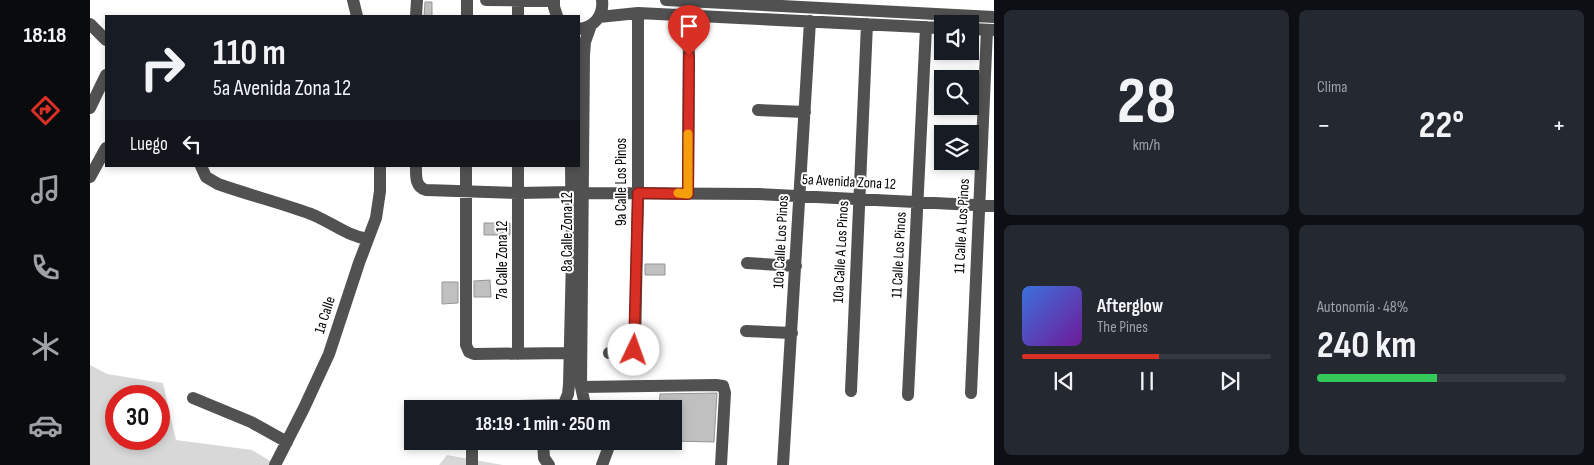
<!DOCTYPE html>
<html lang="es">
<head>
<meta charset="utf-8">
<style>
	:root { --surface:#171b24; --page:#242831; --text:#f1f3f6; --muted:#9ea1a6; --line:#363941; --accent:#d93025 }
	body { margin:0; font-family:"Sofia Sans Condensed",sans-serif; background:var(--page); color:var(--text); height:100vh; display:flex; flex-direction:column; font-size:19px; white-space:nowrap }
	* { box-sizing:border-box; margin:0 }
	p { font-size:16px; color:var(--muted) }
	.icon { flex:none; width:28px; height:28px; fill:none; stroke:currentColor; stroke-width:2; stroke-linecap:round; stroke-linejoin:round }
	.map { position:relative; flex:1; overflow:hidden }
	.panel { display:flex; flex-direction:column; gap:10px; padding:10px; background:#0d0f14; width:600px }
	.panel>* { flex:none }
	.top-card { position:absolute; left:15px; top:15px; width:475px; height:152px; border-radius:0px; box-shadow:0 2px 8px #0003; background:#171b24; color:var(--text); overflow:hidden }
	.buttons { position:absolute; left:844px; top:15px; display:grid; gap:10px }
	.buttons a { display:grid; place-items:center; width:45px; height:45px; border-radius:0px; background:var(--surface); box-shadow:0 2px 8px #0003; font-size:25px }
	.speed { position:absolute; left:15px; top:385px; display:flex; gap:10px; font-size:25px; font-weight:700; text-align:center }
	.speed>* { display:grid; place-content:center; width:65px; height:65px; border-radius:50%; background:var(--surface); box-shadow:0 2px 8px #0003; line-height:1 }
	.speed .limit { border:8px solid #d22; background:#fff; color:#111 }
	.pin { position:absolute; display:grid; place-items:center; width:42px; height:42px; color:#fff; margin:-51px -21px; border-radius:50% 50% 50% 0; rotate:-45deg; box-shadow:0 0 5px #0007 }
	.pin .icon { rotate:45deg }
	.me { position:absolute; width:55px; margin:-28px; rotate:3deg; stroke-linejoin:round; filter:drop-shadow(0 0 4px #0008) }
	.turn { display:flex; align-items:center; gap:18px; height:105px; padding:0 25px; font-size:22px }
	.turn .icon { width:65px; height:65px; stroke-width:2.5 }
	.turn b { display:block; font-size:35px; line-height:42px }
	.then { display:flex; align-items:center; height:48px; padding:0 25px; background:#0003; gap:10px; font-size:19px }
	.big { font-size:38px; font-weight:700; line-height:1.1 }
	.panel .card { flex:1; display:flex; flex-direction:column; justify-content:center; gap:8px; min-width:0; padding:0 18px; border-radius:8px; background:var(--page) }
	.panel .dial { align-items:center; gap:0 }
	.dial b { font-size:65px; line-height:1 }
	.song { display:flex; align-items:center; gap:15px }
	.cover { width:60px; height:60px; border-radius:8px; background:linear-gradient(135deg,hsl(220 70% 55%),hsl(280 70% 35%)) }
	.played { height:5px; border-radius:2px; background:linear-gradient(90deg,var(--accent) 55%,var(--line) 55%) }
	.keys { display:flex; justify-content:space-around; direction:ltr }
	.heat { display:flex; justify-content:space-between; align-items:center; font-size:28px; direction:ltr }
	.charge { height:8px; border-radius:4px; background:linear-gradient(90deg,#34c759 48%,var(--line) 0) }
	.panel .tiles { flex:1; display:grid; gap:10px; grid-template-columns:repeat(2,1fr) }
	.trip { position:absolute; left:314px; top:400px; width:278px; height:50px; border-radius:0px; background:var(--surface); box-shadow:0 2px 8px #0003; font-weight:700; line-height:50px; text-align:center }
	main { display:flex; flex:1; min-height:0 }
	.dock { display:flex; flex-direction:column; width:90px; justify-content:space-around; align-items:center; background:#090b0e; color:var(--muted) }
	.dock .icon { width:35px; height:35px }
	.dock .current { color:var(--accent) }
	.dock b { font-size:22px; color:var(--text) }
	.map>svg:first-child { display:block }
</style>
</head>
<body>
<main>
<nav class="dock">
<b>18:18</b>
<svg class="icon current" aria-label="directions" viewBox="0 0 24 24"><path d="M12 3l9 9-9 9-9-9zM9 14v-3h6M13 9l2 2-2 2"/></svg>
<svg class="icon" aria-label="music" viewBox="0 0 24 24"><path d="M9 18V5l10-2v13"/><circle cx="6" cy="18" r="3"/><circle cx="16" cy="16" r="3"/></svg>
<svg class="icon" aria-label="phone" viewBox="0 0 24 24"><path d="M5 4h4l2 5-3 2q2 4 5 5l2-3 5 2v4C11 20 4 13 5 4z"/></svg>
<svg class="icon" aria-label="climate" viewBox="0 0 24 24"><path d="M12 3v18M4 7l16 10M4 17L20 7"/></svg>
<svg class="icon" aria-label="car" viewBox="0 0 24 24"><path d="M5 17H2v-5l4-1 3-4h7l3 4 3 1v5h-3M9 17h6M6 11h13"/><circle cx="7" cy="17" r="2"/><circle cx="17" cy="17" r="2"/></svg>
</nav>
<div class="map">
<svg width="904" height="465" viewBox="0 0 904 465">
	<rect width="100%" height="100%" fill="#fff"/>
	<path fill="#d8d8d8" fill-rule="evenodd" d="M 0,365 L 17,374 L 73,383 L 86,440 L 162,450 L 187,465 L 0,465 ZM 26,396 L 69,396 L 69,439 L 26,439 Z
		M 357,455 L 413,465 L 349,465 Z"/>
	<path fill="#c0c0c0" stroke="#959595" d="M 335,2 L 342,2 L 342,16 L 334,16 Z
		M 394,223 L 420,223 L 420,235 L 394,235 Z
		M 555,264 L 575,264 L 575,275 L 555,275 Z
		M 400,280 L 401,297 L 384,297 L 384,281 Z
		M 352,282 L 368,282 L 368,303 L 352,304 Z
		M 627,393 L 624,442 L 582,441 L 582,409 L 569,409 L 570,394 Z"/>
	<g fill="none" stroke-linecap="round" stroke-linejoin="round">
		<path stroke="#515151" stroke-width="12" d="M 263,0 L 267,16
			M 396,0 L 464,1
			M 464,0 L 464,7 L 467,16
			M 576,0 L 904,17
			M 326,16 L 327,0
			M 377,16 L 377,0
			M 428,16 L 428,0
			M 509,17 L 548,13 L 852,28
			M 0,24 L 16,40
			M 489,29 C 504,27 514,16 512,0
			M 880,29 L 904,30
			M 0,108 L 16,75
			M 668,110 L 715,112
			M 111,166 L 116,177 L 128,184 C 159,195 191,203 221,214 C 241,222 257,236 278,239
			M 326,166 C 326,176 325,187 336,190 L 428,193 L 481,192
			M 376,166 L 376,345 L 379,352 L 384,354 L 479,353
			M 0,177 L 16,148
			M 493,193 L 667,194 L 904,206
			M 598,193 L 599,16
			M 657,263 L 706,266
			M 656,331 L 702,333
			M 519,353 L 537,352 L 544,350 L 545,346 L 548,193 L 548,13
			M 428,354 L 428,166
			M 491,387 L 626,385 L 633,386 L 635,393 L 631,465
			M 761,391 L 777,24
			M 881,393 L 897,30
			M 818,395 L 836,27
			M 103,398 L 161,422 L 197,442
			M 382,407 L 474,405
			M 472,409 L 478,394 L 479,385 L 482,257 L 481,166
			M 496,409 L 491,387 L 494,55 L 495,42 L 501,25
			M 453,441 L 454,458 L 459,465
			M 185,465 L 214,408 L 239,354 L 269,263 L 286,218 L 290,191 L 290,166
			M 382,465 L 382,441
			M 512,465 L 518,449 L 517,441
			M 693,465 L 720,21"/>
	</g>
	<g fill="none" stroke-linecap="round" stroke-linejoin="round">
		<defs>
			<path id="route" d="M 544,350 L 548,193 L 598,194 L 599,56"/>
		</defs>
		<use href="#route" stroke="#8d1f18" stroke-width="12"/>
		<use href="#route" stroke="#d93025" stroke-width="9"/>
		<path stroke="#f59e0b" stroke-width="9" d="M 588,193 L 598,194 L 598,134"/>
	</g>
	<g text-anchor="middle" dominant-baseline="central" stroke-width="4" stroke-linejoin="round" paint-order="stroke">
		<g font-size="15" fill="#000" stroke="#fff">
			<text transform="translate(531 182) rotate(-90)">9a Calle Los Pinos</text>
			<text transform="translate(759 182) rotate(3)">5a Avenida Zona 12</text>
			<text transform="translate(872 226) rotate(-87)">11 Calle A Los Pinos</text>
			<text transform="translate(477 232) rotate(-90)">8a Calle Zona 12</text>
			<text transform="translate(691 242) rotate(-87)">10a Calle Los Pinos</text>
			<text transform="translate(751 252) rotate(-87)">10a Calle A Los Pinos</text>
			<text transform="translate(809 255) rotate(-87)">11 Calle Los Pinos</text>
			<text transform="translate(412 260) rotate(-90)">7a Calle Zona 12</text>
			<text transform="translate(235 315) rotate(-72)">1a Calle</text>
		</g>
	</g>
</svg>
<div class="buttons">
<a><svg class="icon" aria-label="sound" viewBox="0 0 24 24"><path d="M4 9h4l5-4v14l-5-4H4zM17 9q2 3 0 6"/></svg></a>
<a><svg class="icon" aria-label="search" viewBox="0 0 24 24"><circle cx="10" cy="10" r="6"/><path d="M15 15l6 6"/></svg></a>
<a><svg class="icon" aria-label="layers" viewBox="0 0 24 24"><path d="M12 4l9 5-9 5-9-5zM3 14l9 5 9-5"/></svg></a>
</div>
<div class="speed"><div class="limit">30</div></div>
<div class="pin" style="left:599px;top:56px;background:#d93025"><svg class="icon" aria-label="arrive" viewBox="0 0 24 24"><path d="M6 21V4h12l-3 4 3 4H6"/></svg></div>
<svg class="me" style="left:544px;top:350px" viewBox="-20 -20 40 40"><circle r="19" fill="#fff"/><path d="M0-13L10 11 0 6-10 11z" fill="#d93025"/></svg>
<div class="trip">18:19 · 1 min · 250 m</div>
<div class="top-card">
<div class="turn"><svg class="icon" aria-label="right" viewBox="0 0 24 24"><path d="M7 20v-9h11M14 6l5 5-5 5"/></svg><div><b>110 m</b>5a Avenida Zona 12</div></div>
<div class="then">Luego<svg class="icon" aria-label="left" viewBox="0 0 24 24"><path d="M17 20v-9H6M10 6l-5 5 5 5"/></svg></div>
</div>
</div>
<section class="panel">
<div class="tiles">
<div class="card dial"><b>28</b><p>km/h</p></div>
<div class="card"><p>Clima</p>
<div class="heat"><a>−</a><b class="big">22°</b><a>+</a></div>
</div>
<div class="card">
<div class="song"><i class="cover"></i><div><b>Afterglow</b><p>The Pines</p></div></div>
<div class="played"></div>
<div class="keys"><svg class="icon" aria-label="previous" viewBox="0 0 24 24"><path d="M18 5L8 12l10 7zM5 5v14"/></svg><svg class="icon" aria-label="pause" viewBox="0 0 24 24"><path d="M8 5v14M16 5v14"/></svg><svg class="icon" aria-label="next" viewBox="0 0 24 24"><path d="M6 5l10 7-10 7zM19 5v14"/></svg></div>
</div>
<div class="card"><p>Autonomía · 48%</p><b class="big">240 km</b><div class="charge"></div></div>
</div>
</section>
</main>
</body>
</html>
